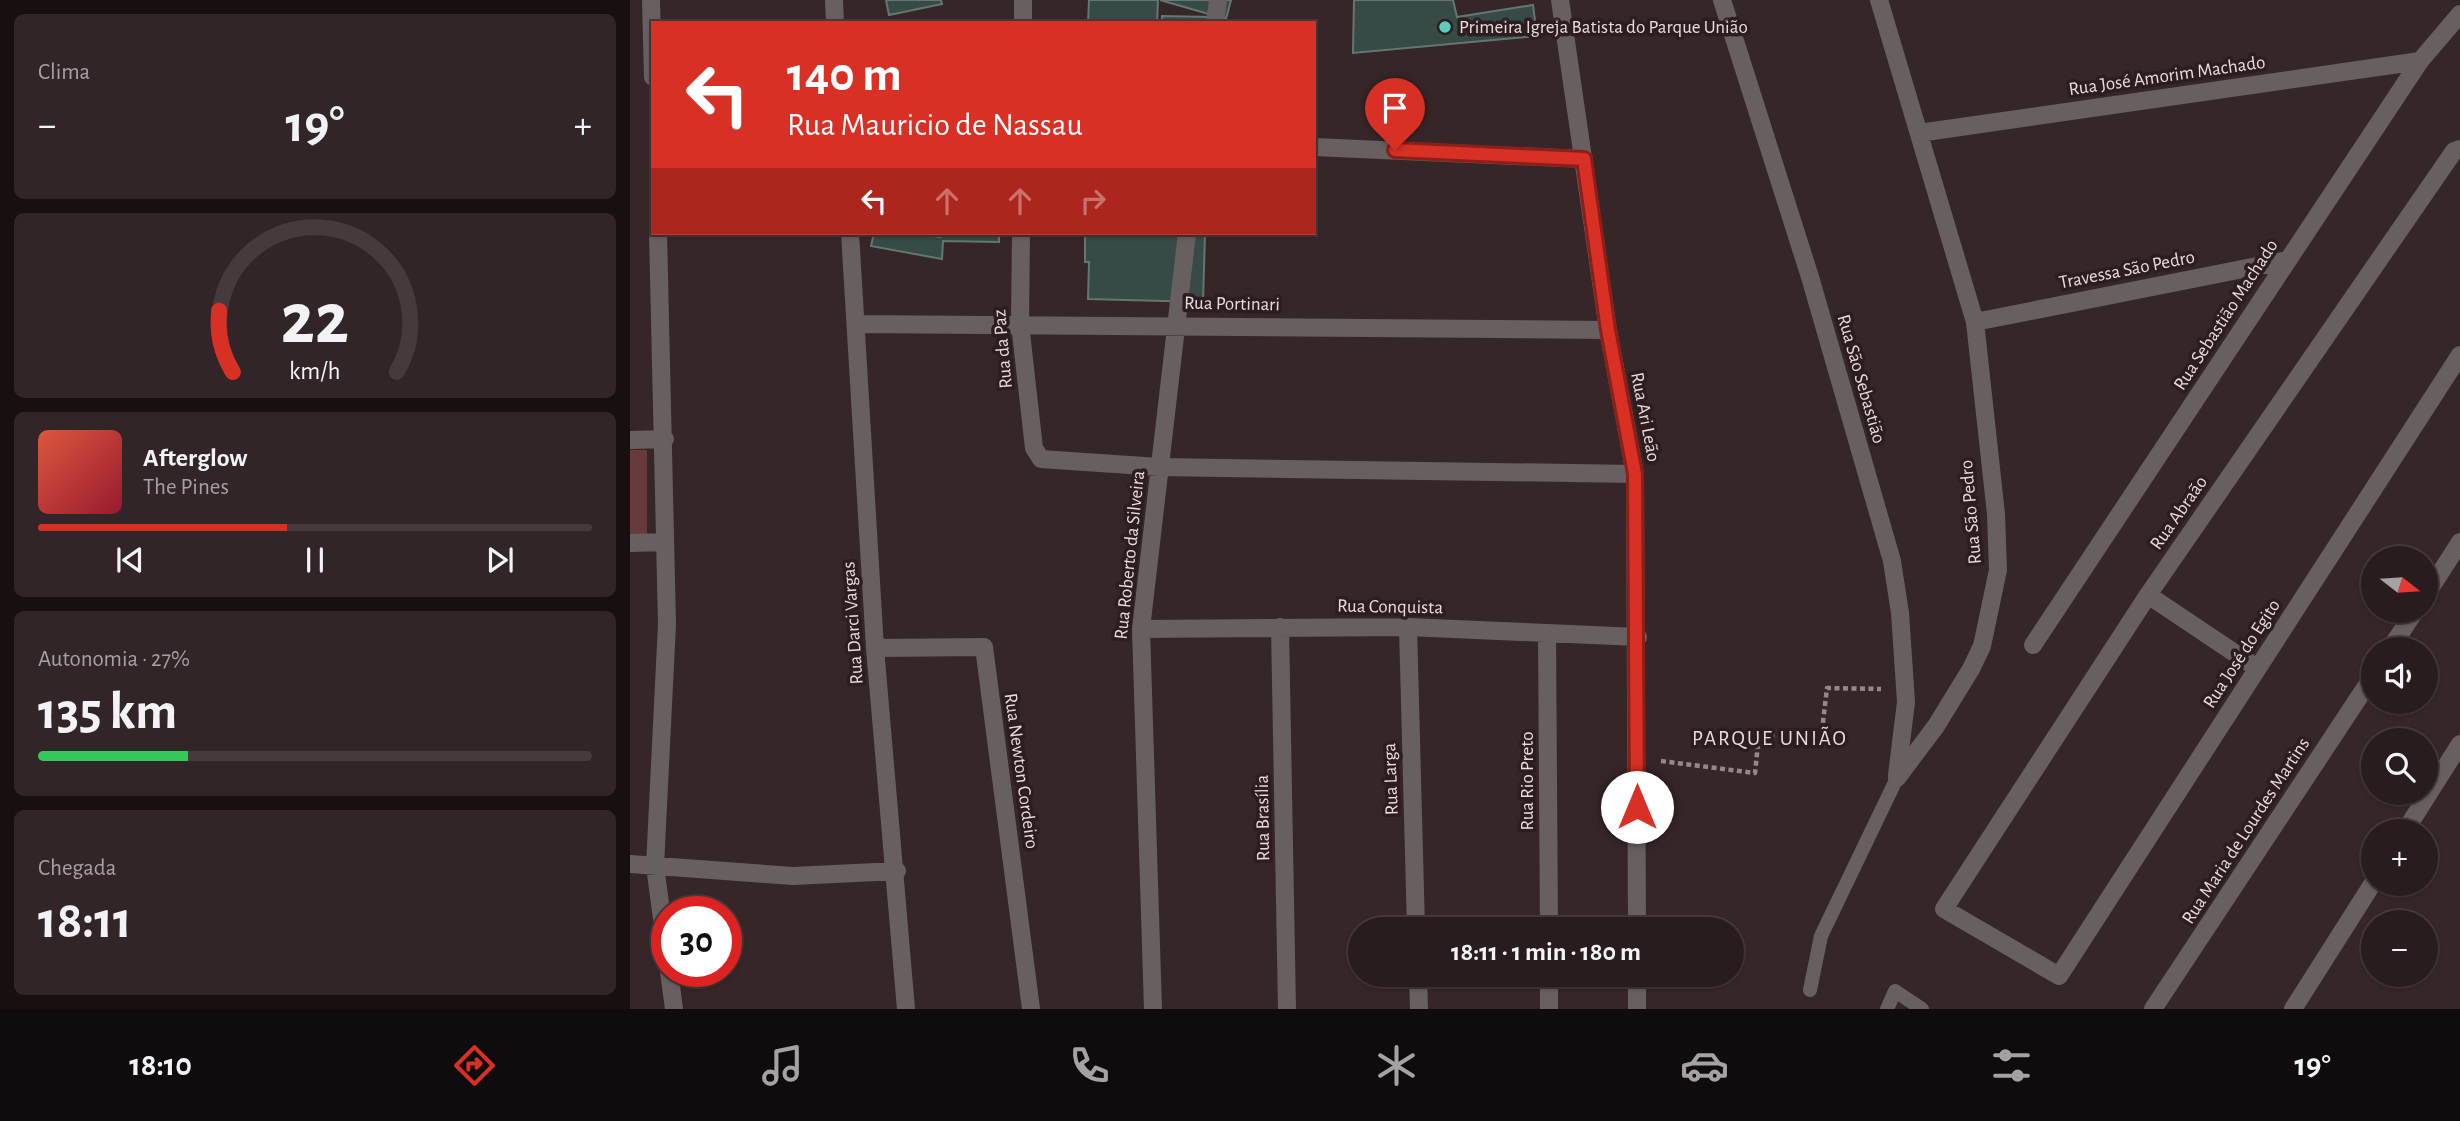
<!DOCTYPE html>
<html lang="pt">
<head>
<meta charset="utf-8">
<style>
	:root { --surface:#291c1e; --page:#312527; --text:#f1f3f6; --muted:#a5a1a4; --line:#453a3c; --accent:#d93025 }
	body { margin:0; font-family:"Alegreya Sans",sans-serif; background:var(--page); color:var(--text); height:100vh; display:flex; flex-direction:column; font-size:26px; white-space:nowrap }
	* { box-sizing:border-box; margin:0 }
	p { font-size:23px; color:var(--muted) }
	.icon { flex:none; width:38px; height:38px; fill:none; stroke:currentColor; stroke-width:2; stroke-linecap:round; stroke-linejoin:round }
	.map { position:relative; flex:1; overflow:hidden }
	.panel { display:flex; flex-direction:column; gap:14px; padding:14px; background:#170f10; width:630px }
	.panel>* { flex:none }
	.guide { position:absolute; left:21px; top:21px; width:665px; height:214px; border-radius:0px; box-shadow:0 2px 5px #0004,0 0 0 2px var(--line); background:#d93025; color:#fff; overflow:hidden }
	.needle { width:46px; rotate:107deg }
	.fabs { position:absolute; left:1731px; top:546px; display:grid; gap:14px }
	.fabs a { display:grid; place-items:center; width:77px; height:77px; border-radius:50%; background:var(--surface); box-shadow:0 2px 5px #0004,0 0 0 2px var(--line); font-size:35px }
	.speed { position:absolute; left:21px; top:896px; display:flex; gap:14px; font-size:35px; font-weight:700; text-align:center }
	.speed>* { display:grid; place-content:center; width:91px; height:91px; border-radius:50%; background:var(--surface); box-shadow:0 2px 5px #0004,0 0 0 2px var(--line); line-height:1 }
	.speed .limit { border:10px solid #d22; background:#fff; color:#111 }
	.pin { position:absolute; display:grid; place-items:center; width:60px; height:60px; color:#fff; margin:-72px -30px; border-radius:50% 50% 50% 0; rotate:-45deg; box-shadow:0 0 7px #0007 }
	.pin .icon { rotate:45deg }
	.me { position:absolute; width:77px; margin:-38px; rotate:0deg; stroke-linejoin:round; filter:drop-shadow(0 0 5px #0008) }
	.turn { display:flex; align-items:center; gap:24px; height:147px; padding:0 21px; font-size:32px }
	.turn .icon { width:91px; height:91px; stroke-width:2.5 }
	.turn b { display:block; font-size:49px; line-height:60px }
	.lanes { display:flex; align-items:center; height:66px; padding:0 21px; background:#0003; justify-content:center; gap:35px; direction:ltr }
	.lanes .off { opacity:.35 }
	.big { font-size:52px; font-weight:700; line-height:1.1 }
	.panel .tile { flex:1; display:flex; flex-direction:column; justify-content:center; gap:10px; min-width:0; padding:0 24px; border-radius:10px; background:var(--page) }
	.panel .dial { align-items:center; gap:0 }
	.dial svg { height:182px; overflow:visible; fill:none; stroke:var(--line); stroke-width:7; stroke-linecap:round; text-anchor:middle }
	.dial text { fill:var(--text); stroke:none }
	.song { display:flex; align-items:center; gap:21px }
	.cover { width:84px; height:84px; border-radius:10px; background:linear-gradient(135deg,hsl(10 70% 55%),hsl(350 70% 35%)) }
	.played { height:7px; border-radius:4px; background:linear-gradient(90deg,var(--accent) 45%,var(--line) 45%) }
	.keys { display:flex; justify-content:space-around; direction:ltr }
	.heat { display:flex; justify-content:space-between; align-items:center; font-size:38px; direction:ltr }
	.charge { height:10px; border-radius:5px; background:linear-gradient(90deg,#34c759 27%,var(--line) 0) }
	.trip { position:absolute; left:718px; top:917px; width:396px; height:70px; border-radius:35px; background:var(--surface); box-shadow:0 2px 5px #0004,0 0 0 2px var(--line); font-weight:700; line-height:70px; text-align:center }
	.tabs { display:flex; height:112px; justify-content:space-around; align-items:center; background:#100b0c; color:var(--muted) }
	.tabs .icon { width:49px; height:49px }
	.tabs .current { color:var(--accent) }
	.tabs b { font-size:32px; color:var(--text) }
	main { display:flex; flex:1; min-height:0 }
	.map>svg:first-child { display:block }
</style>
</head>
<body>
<main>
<section class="panel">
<div class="tile"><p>Clima</p>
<div class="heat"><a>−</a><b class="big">19°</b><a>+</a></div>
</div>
<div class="tile dial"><svg viewBox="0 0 100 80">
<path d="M14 69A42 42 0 1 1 86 69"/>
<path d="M14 69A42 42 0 0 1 8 42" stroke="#d93025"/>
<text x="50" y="56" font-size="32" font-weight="700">22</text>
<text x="50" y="72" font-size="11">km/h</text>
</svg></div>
<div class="tile">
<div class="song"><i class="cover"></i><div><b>Afterglow</b><p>The Pines</p></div></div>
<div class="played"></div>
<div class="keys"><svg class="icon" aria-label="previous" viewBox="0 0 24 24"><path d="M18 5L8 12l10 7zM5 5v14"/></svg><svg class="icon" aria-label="pause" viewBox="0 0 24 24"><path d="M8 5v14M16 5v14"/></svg><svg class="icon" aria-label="next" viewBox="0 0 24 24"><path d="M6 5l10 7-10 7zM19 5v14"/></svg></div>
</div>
<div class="tile"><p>Autonomia · 27%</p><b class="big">135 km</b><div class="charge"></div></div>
<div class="tile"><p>Chegada</p><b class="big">18:11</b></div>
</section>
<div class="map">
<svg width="1830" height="1009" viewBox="0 0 1830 1009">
	<rect width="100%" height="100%" fill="#372628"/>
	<path fill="#683a40" d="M 0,450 L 17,450 L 17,538 L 0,538 Z"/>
	<path fill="#374a46" stroke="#627772" stroke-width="2" d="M 256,0 L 311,0 L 312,4 L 259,15 Z
		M 459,0 L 528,0 L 527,23 L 458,23 Z
		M 530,0 L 601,0 L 596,19 Z
		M 724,0 L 823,0 L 827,17 L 903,5 L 907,36 L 723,53 Z
		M 532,16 L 582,17 L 581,23 L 532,23 Z
		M 244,233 L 285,233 L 310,237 L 310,233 L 369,233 L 369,242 L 313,241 L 312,259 L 241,246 Z
		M 455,233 L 575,233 L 573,302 L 458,299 L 459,262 L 455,262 Z"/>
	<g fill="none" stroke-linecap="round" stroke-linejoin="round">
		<path stroke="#96888a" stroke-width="4.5" stroke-dasharray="5 3.5" stroke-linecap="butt" d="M 1031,761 L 1125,773 L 1129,734 L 1191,739 L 1197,688 L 1251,689"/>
		<path stroke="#686060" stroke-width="14" d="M 1180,990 L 1191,936 L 1267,778
			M 1257,1009 L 1265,991 L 1292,1009"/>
		<path stroke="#686060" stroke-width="18" d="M 21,0 L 23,77
			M 204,0 L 205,23
			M 930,0 L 978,330 L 1005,474 L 1007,929
			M 1092,0 L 1180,277 L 1262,561 L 1270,613 L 1276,702 L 1267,775
			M 1249,0 L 1345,322 L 1366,514 L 1368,570 L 1352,646 L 1341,669 L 1306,726 L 1267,778
			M 393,23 L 393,0
			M 585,23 L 588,0
			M 1289,133 L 1790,61
			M 684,147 L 954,159
			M 1830,149 L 1824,151 L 1518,595 L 1314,909 L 1429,976 L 1830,355
			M 28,233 L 37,624 L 25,866 L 37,956
			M 220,233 L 245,648 L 276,1009
			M 391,233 L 390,324 L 404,448 L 411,459 L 529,467 L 1005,474
			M 1345,322 L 1658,260
			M 226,324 L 978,330
			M 0,440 L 35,439
			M 0,543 L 35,542
			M 1518,595 L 1627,668
			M 1796,595 L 1830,542
			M 650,627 L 657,1009
			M 778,627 L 786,929
			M 511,629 L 778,627 L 1008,637
			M 917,633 L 919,929
			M 1403,645 L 1790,61 L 1830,14
			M 245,648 L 354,647 L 401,1009
			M 1760,649 L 1785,611
			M 1775,831 L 1830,744
			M 0,864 L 163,876 L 267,871
			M 39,971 L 44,1009
			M 788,975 L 789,1009
			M 919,975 L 919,1009
			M 523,1009 L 511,629 L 557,233
			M 1007,1009 L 1007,975
			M 1523,1009 L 1743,676
			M 1663,1009 L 1743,883"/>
	</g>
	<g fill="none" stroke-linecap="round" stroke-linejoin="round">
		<defs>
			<path id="route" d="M 765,150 L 954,159 L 978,330 L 1005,474 L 1007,807"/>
		</defs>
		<use href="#route" stroke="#8d1f18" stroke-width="18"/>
		<use href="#route" stroke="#d93025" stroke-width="12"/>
	</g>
	<circle fill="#5dceb9" stroke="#2d1d1e" stroke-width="2.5" cx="815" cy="27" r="7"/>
	<g text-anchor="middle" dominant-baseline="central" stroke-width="7" stroke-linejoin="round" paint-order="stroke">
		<g font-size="19" fill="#e7dcdd" stroke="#2d1d1e" text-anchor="start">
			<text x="829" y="27">Primeira Igreja Batista do Parque União</text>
		</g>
		<g font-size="19" fill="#e7dcdd" stroke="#2d1d1e">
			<text transform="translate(1537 76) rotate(-8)">Rua José Amorim Machado</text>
			<text transform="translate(1497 270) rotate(-11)">Travessa São Pedro</text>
			<text transform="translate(602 304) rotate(1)">Rua Portinari</text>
			<text transform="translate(1596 315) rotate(-57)">Rua Sebastião Machado</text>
			<text transform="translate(373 349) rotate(-95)">Rua da Paz</text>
			<text transform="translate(1231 379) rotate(74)">Rua São Sebastião</text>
			<text transform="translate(1015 417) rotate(79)">Rua Ari Leão</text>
			<text transform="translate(1341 512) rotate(-95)">Rua São Pedro</text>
			<text transform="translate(1549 513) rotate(-55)">Rua Abraão</text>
			<text transform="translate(500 555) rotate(-84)">Rua Roberto da Silveira</text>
			<text transform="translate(760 607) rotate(1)">Rua Conquista</text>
			<text transform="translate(223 623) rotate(-94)">Rua Darci Vargas</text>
			<text transform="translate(1612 654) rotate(-57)">Rua José do Egito</text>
			<text transform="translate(391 771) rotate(82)">Rua Newton Cordeiro</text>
			<text transform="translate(761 779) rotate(-92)">Rua Larga</text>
			<text transform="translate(897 781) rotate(-90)">Rua Rio Preto</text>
			<text transform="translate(633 818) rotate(-91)">Rua Brasília</text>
			<text transform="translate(1616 831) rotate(-57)">Rua Maria de Lourdes Martins</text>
		</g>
		<g font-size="21" letter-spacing="2" fill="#e7dcdd" stroke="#2d1d1e">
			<text x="1140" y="738">PARQUE UNIÃO</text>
		</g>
	</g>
</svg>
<div class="fabs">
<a><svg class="needle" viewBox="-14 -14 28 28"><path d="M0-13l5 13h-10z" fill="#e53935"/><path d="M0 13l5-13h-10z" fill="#a5a1a4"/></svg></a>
<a><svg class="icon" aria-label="sound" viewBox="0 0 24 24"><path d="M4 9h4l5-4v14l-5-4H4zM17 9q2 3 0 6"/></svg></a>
<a><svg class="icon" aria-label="search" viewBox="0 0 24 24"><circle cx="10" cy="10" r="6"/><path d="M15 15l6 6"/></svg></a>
<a>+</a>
<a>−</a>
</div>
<div class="speed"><div class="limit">30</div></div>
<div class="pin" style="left:765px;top:150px;background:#d93025"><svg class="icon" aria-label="arrive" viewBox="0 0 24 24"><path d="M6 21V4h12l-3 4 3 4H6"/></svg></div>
<svg class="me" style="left:1007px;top:807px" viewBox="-20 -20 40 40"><circle r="19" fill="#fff"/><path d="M0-13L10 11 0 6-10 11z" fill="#d93025"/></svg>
<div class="trip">18:11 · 1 min · 180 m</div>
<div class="guide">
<div class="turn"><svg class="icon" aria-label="left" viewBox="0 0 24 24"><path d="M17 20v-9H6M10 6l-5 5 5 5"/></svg><div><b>140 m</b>Rua Mauricio de Nassau</div></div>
<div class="lanes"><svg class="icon" aria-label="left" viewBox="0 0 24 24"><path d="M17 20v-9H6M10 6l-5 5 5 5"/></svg><svg class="icon off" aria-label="ahead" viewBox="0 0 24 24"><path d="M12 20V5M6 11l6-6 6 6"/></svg><svg class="icon off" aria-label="ahead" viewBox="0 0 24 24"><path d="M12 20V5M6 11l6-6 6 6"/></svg><svg class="icon off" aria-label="right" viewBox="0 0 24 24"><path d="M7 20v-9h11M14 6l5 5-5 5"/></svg></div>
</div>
</div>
</main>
<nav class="tabs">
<b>18:10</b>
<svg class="icon current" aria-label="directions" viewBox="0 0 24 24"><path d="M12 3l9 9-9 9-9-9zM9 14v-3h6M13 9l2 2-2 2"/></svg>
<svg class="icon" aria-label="music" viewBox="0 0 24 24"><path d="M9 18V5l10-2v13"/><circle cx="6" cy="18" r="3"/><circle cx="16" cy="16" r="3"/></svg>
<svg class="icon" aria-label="phone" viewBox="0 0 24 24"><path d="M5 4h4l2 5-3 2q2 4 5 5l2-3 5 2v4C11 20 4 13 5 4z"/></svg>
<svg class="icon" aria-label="climate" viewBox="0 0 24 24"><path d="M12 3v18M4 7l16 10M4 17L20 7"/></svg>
<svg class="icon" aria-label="car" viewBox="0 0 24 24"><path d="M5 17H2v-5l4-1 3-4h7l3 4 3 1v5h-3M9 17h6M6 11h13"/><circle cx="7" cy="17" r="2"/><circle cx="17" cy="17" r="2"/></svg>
<svg class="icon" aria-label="filters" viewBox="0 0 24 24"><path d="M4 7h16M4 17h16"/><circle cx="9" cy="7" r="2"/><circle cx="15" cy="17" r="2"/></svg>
<b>19°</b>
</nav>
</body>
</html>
